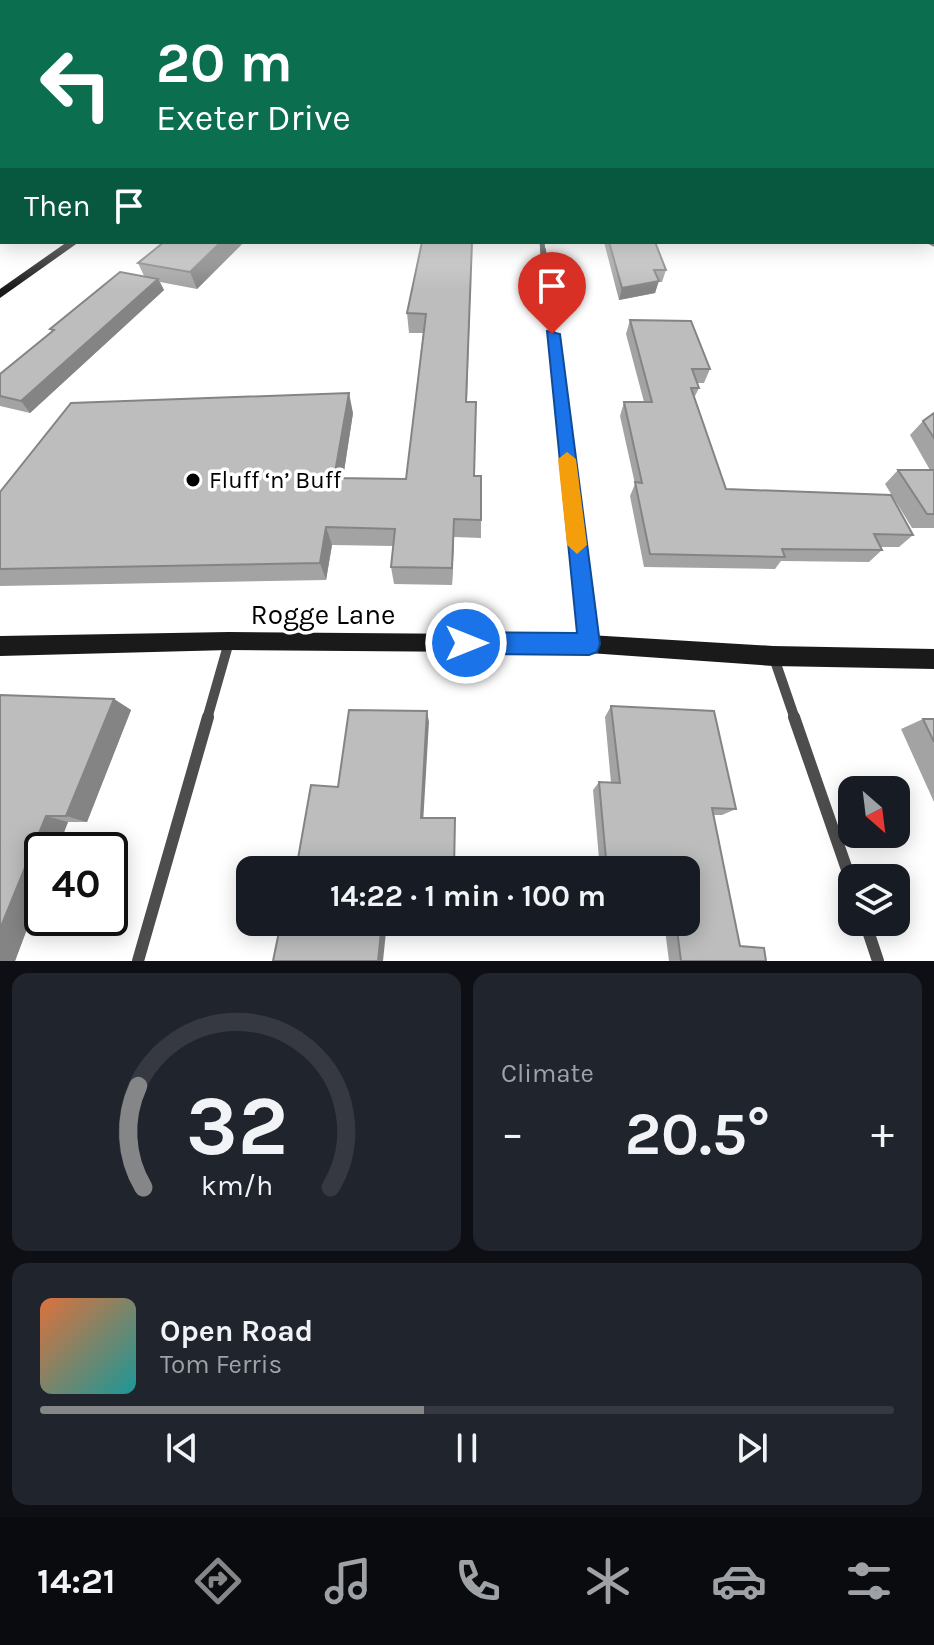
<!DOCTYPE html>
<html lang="en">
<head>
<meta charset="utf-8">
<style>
	:root { --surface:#171b24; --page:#20242c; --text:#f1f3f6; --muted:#9ea1a6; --line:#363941; --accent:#858687 }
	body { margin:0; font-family:Karla,sans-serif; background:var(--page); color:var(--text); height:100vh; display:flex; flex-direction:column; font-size:30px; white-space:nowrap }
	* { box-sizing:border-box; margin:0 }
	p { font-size:26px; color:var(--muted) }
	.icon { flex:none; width:44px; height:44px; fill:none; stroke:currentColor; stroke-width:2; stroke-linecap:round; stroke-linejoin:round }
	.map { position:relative; height:961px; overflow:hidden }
	.details { display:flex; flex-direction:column; gap:12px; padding:12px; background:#0d0f14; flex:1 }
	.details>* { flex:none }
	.guide { position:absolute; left:0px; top:0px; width:934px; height:244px; box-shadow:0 4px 20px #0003; background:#0b6e4f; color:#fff; overflow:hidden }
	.needle { width:52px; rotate:152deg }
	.fabs { position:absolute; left:838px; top:776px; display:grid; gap:16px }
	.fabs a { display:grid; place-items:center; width:72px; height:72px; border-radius:16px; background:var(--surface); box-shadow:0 4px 20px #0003; font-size:40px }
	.speed { position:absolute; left:24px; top:832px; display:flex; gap:16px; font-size:40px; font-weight:700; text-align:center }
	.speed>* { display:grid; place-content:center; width:104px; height:104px; border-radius:50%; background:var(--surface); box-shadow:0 4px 20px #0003; line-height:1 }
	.speed .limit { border:4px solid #111; border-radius:12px; background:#fff; color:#111 }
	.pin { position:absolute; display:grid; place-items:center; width:68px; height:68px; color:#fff; margin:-82px -34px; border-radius:50% 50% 50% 0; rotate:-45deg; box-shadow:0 0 8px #0007 }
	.pin .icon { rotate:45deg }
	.me { position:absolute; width:88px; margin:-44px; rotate:90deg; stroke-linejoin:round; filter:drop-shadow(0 0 6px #0008) }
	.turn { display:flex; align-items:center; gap:28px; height:168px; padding:0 24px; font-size:36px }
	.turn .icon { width:104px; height:104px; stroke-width:2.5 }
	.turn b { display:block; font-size:56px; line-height:68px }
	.then { display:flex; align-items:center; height:76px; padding:0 24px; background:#0003; gap:16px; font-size:30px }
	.big { font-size:60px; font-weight:700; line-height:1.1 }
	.details .tile { flex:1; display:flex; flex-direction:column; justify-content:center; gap:12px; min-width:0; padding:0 28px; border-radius:16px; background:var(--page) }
	.details .dial { align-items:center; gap:0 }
	.dial svg { height:208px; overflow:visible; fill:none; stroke:var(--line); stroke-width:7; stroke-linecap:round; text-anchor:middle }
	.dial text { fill:var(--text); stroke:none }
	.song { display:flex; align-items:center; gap:24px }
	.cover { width:96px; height:96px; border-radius:12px; background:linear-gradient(135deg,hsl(20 70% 55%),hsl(180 70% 35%)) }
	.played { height:8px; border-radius:4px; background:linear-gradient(90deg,var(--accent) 45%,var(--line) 45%) }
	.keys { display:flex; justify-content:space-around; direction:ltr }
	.heat { display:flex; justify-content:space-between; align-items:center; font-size:44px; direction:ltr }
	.details .tiles { flex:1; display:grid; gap:12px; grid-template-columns:1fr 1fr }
	.tile:last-child { grid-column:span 2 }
	.trip { position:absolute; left:236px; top:856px; width:464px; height:80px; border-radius:16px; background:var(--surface); box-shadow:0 4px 20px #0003; font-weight:700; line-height:80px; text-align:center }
	.menu { display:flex; height:128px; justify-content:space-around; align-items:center; background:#090b0e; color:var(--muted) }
	.menu .icon { width:56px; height:56px }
	.menu .on { color:var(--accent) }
	.menu b { font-size:36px; color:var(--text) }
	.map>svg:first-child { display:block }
</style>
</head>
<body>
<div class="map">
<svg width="934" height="961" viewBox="0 0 934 961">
	<rect width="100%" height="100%" fill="#fff"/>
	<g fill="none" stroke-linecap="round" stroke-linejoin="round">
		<path stroke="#4d4d4d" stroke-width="5" d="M 542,242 L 543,252
			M 930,242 L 934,244"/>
		<path stroke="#4d4d4d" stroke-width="6" d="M 543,250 L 557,374"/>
		<path stroke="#4d4d4d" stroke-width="8" d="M 557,372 L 575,526"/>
		<path stroke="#4d4d4d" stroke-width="10" d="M 575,524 L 589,642
			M 774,658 L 795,719
			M 207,719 L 229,642"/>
		<path stroke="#4d4d4d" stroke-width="12" d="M 794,717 L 852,884
			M 865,922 L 878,961
			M 138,961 L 208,717"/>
		<path fill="#1a1a1a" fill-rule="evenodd" d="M 67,242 L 79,242 L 0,298 L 0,289 Z
			M 229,632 L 589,635 L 773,646 L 934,649 L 934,669 L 773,666 L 589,653 L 229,650 L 0,656 L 0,636 Z"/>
	</g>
	<path fill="#a3a3a3" d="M 932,155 L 934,155 L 934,222 L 932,221 Z
		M 472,242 L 467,402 L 474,476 L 481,520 L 481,538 L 454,537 L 452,585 L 394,584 L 391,567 L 393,546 L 332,545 L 326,580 L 0,586 L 0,492 L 353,413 L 343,478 L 406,479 L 423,333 L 409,333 L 407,313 Z
		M 604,242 L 655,242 L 666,270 L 662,282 L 658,282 L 655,293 L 619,300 Z
		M 242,244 L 197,289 L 160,282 L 164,290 L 30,413 L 0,406 L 0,374 L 52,331 L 50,329 L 144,276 L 138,263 Z
		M 630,320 L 710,369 L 704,383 L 697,383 L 699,388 L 694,398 L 726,489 L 913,535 L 899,547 L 881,547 L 882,550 L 869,562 L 781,561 L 775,569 L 644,567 L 630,496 L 635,484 L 620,416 L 624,402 L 644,402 L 626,334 Z
		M 934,413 L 934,528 L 912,528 L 885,484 L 898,470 L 930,470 L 910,435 L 923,421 Z
		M 0,695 L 114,699 L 131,710 L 87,822 L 68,822 L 57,850 L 42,850 L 42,889 L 15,961 L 0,961 Z
		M 611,706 L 736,809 L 722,815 L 713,815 L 740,946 L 766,961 L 669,961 L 664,922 L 686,922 L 686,870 L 600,870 L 593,790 L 599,782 L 611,783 L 605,717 Z
		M 923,719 L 934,719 L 934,802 L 901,729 Z"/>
	<path fill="#848484" d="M 2,225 L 2,241 L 0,242 L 0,226 Z
		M 221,242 L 242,242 L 242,244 L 197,289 L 190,272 Z
		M 158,279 L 164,290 L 30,413 L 21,401 Z
		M 659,281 L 655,293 L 619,300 L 622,288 Z
		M 349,393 L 353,413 L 340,497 L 334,478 Z
		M 454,519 L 454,537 L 452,585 L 452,568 Z
		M 326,527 L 332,545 L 326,580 L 320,563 Z
		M 114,699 L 131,710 L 87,822 L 66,816 Z
		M 427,711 L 429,722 L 423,824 L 421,818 Z
		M 46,816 L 68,822 L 57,850 L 42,850 L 42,889 L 15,961 L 0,961 L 0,929 Z
		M 382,922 L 387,922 L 383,961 L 378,961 Z"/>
	<path fill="#bdbdbd" stroke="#848484" stroke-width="2" d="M 0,155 L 2,155 L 2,225 L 0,226 Z
		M 932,155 L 934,155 L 934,208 L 932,207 Z
		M 164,242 L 221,242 L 190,272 L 138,263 Z
		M 422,242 L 472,242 L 466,402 L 476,402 L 474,476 L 481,476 L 481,520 L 454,519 L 452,568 L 391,567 L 395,529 L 326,527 L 320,563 L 0,569 L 0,492 L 71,403 L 349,393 L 334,478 L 406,479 L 426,314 L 407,313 Z
		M 609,242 L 655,242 L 666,270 L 654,270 L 659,281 L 622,288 Z
		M 120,272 L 158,279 L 21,401 L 0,396 L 0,374 L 54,330 L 50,329 Z
		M 630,320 L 691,321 L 710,369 L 692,369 L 699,388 L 691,388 L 726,489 L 891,495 L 913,535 L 874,534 L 882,550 L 782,549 L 785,557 L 650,554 L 635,482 L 642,483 L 624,402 L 652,402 Z
		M 934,413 L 934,438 L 923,421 Z
		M 898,470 L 934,470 L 934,514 L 927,514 Z
		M 0,695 L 114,699 L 66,816 L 46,816 L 0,929 Z
		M 611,706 L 714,711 L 736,809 L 712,808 L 740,946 L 764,948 L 766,961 L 681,961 L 676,922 L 686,922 L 686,870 L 607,870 L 599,782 L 620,783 Z
		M 349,710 L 427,711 L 421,818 L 455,818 L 454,870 L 296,870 L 311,785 L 338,787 Z
		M 923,719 L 934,719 L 934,742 Z
		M 287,922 L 382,922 L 378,961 L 273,961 L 280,927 L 286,927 Z"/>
	<linearGradient id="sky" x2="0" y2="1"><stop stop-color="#89aac9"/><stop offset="0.54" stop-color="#fff"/><stop offset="1" stop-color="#fff" stop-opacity="0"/></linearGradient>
	<rect width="934" height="289" fill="url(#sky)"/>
	<path fill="#1a73e8" stroke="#114b97" stroke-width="2" d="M 547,331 L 560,334 L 600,644 L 597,652 L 589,655 L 466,654 L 458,651 L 455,643 L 458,636 L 466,632 L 577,633 Z"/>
	<path fill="#f59e0b" d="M 567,452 L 576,459 L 587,545 L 577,554 L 567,545 L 558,459 Z"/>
	<circle fill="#000" stroke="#fff" stroke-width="3" cx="193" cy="480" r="8"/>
	<g text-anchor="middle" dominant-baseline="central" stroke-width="7" stroke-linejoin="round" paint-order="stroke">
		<g font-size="24" fill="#000" stroke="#fff" text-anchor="start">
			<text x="209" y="480">Fluff ‘n’ Buff</text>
		</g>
		<g font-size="28" fill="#000" stroke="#fff">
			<text x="323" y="614">Rogge Lane</text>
		</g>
	</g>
</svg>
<div class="fabs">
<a><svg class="needle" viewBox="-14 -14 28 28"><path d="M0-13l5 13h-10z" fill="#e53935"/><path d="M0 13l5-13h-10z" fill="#9ea1a6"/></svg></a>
<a><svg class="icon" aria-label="layers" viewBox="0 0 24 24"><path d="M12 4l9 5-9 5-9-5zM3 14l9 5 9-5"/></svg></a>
</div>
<div class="speed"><div class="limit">40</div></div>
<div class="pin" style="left:552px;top:334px;background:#d93025"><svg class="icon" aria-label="arrive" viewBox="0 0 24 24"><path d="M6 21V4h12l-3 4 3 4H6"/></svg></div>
<svg class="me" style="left:466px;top:643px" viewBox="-20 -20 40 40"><circle r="17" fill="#1a73e8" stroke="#fff" stroke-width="3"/><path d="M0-11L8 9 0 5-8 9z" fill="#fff"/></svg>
<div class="trip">14:22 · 1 min · 100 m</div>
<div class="guide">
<div class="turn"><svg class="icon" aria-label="left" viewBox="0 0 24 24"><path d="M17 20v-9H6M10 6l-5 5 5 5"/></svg><div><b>20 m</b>Exeter Drive</div></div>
<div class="then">Then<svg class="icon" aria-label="arrive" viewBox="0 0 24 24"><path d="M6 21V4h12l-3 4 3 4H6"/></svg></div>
</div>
</div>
<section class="details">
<div class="tiles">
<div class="tile dial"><svg viewBox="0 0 100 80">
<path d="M14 69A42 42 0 1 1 86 69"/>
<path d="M14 69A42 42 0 0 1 12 30" stroke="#858687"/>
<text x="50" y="56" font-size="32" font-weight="700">32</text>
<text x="50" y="72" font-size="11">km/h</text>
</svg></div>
<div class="tile"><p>Climate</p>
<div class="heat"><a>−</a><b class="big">20.5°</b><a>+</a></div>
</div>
<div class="tile">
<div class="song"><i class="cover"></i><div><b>Open Road</b><p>Tom Ferris</p></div></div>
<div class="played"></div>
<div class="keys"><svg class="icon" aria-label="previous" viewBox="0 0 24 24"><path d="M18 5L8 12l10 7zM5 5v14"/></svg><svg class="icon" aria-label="pause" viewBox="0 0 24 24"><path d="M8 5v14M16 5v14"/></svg><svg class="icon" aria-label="next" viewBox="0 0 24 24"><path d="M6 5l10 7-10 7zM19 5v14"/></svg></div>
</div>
</div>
</section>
<nav class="menu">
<b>14:21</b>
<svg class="icon on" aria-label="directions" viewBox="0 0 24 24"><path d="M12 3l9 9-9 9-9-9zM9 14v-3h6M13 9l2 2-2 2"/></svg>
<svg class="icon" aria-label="music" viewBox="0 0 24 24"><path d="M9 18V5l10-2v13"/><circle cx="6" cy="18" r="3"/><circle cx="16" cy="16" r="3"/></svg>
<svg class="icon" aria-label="phone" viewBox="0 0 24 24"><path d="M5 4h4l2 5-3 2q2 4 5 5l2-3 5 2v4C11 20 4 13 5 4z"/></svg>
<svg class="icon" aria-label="climate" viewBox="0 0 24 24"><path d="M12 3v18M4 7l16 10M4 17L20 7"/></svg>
<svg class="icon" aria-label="car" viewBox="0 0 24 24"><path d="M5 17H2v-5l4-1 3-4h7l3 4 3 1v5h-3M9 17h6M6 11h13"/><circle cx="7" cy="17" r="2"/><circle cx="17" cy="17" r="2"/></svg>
<svg class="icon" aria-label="filters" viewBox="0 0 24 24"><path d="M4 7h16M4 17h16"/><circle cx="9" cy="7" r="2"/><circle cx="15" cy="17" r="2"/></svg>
</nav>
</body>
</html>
